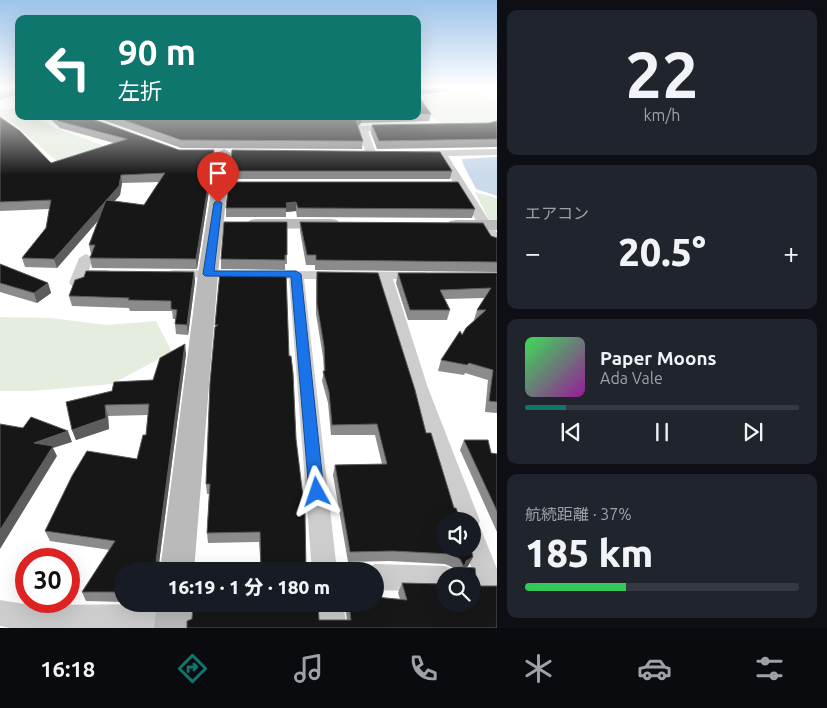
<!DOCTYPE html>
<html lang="ja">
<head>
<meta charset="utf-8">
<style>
	:root { --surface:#171b24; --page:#20242c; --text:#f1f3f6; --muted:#9ea1a6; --line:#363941; --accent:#0f766e }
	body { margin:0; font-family:Ubuntu,"Noto Sans JP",sans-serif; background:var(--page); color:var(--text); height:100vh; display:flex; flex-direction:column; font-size:19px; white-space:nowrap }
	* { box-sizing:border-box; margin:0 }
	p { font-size:16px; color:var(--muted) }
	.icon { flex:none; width:28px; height:28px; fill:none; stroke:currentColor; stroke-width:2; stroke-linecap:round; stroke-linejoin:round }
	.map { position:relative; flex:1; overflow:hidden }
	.panel { display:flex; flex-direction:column; gap:10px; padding:10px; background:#0d0f14; width:330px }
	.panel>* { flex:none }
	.banner { position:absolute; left:15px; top:15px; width:406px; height:105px; border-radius:10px; box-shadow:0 5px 20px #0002; background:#0f766e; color:#fff; overflow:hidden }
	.buttons { position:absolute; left:436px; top:512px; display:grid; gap:10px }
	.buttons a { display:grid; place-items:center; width:45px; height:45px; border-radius:50%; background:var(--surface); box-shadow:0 5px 20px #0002; font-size:25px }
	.speed { position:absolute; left:15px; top:548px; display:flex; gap:10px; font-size:25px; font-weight:700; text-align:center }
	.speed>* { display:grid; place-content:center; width:65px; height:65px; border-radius:50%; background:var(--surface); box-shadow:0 5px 20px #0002; line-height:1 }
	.speed .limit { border:8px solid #d22; background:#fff; color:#111 }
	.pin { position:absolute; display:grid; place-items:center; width:42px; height:42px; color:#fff; margin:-51px -21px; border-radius:50% 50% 50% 0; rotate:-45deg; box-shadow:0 0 5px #0007 }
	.pin .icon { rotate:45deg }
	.me { position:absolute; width:55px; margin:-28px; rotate:355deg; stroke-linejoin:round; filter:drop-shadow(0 0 4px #0008) }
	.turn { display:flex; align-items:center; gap:18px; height:105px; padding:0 20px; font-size:22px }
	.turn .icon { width:65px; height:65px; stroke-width:2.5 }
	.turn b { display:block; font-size:35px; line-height:42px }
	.big { font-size:38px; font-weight:800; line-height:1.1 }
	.panel .tile { flex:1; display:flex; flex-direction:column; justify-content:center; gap:8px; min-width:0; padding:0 18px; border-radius:10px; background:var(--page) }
	.panel .dial { align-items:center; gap:0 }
	.dial b { font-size:65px; line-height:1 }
	.song { display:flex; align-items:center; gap:15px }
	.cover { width:60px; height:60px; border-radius:8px; background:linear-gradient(135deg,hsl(130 70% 55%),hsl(300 70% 35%)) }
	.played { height:5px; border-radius:2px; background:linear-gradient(90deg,var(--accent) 15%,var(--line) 15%) }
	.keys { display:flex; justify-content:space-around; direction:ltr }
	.heat { display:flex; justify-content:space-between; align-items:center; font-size:28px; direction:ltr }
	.charge { height:8px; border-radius:4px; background:linear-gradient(90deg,#34c759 37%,var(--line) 0) }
	.trip { position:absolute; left:114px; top:562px; width:270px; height:50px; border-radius:25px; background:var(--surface); box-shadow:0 5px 20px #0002; font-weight:800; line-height:50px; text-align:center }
	.tab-bar { display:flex; height:80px; justify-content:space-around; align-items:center; background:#090b0e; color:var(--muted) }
	.tab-bar .icon { width:35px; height:35px }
	.tab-bar .current { color:var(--accent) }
	.tab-bar b { font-size:22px; color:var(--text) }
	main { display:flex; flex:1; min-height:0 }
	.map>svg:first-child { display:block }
</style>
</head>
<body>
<main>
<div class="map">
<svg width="497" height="628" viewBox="0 0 497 628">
	<rect width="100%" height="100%" fill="#fff"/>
	<path fill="#e5eddf" d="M 467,90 L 497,102 L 497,121 L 483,125 L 444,124 L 418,108 L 418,97 Z
		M 19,107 L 19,116 L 41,116 L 42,120 C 61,134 84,136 105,147 L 59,163 L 13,123 L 0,116 L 0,111 Z
		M 475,192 L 497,198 L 497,222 L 490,222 Z
		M 0,317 L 51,318 L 106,325 L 156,321 L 172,352 L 112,384 L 32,391 L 0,391 Z"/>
	<path fill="#cbdbec" d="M 497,157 L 497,196 L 476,189 L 463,164 L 462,159 Z"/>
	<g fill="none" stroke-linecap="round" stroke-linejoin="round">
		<path fill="#cdcdcd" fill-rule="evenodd" d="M 359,126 L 393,125 L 398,128 L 393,131 L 368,131 L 376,153 L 371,156 L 366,153 L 357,128 Z
			M 497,149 L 497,155 L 448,156 L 497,233 L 497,248 L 490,244 L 438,157 L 419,157 L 414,154 L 419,151 Z
			M 86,254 L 93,258 L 89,270 L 107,270 L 114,274 L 107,278 L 86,278 L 82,286 L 72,286 L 69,283 L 79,258 Z
			M 174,270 L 425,272 L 427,275 L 420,279 L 393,279 L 428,388 L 480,521 L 478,526 L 480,527 L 497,569 L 497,590 L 489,594 L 472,593 L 472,576 L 461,576 L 463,571 L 471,567 L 465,549 L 472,549 L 472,521 L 456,521 L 410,388 L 378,279 L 304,279 L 337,571 L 312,571 L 289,279 L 169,277 L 167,274 L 169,271 Z
			M 375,564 L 445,566 L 454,570 L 457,576 L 445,576 L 445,592 L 375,590 L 375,571 L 365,571 L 366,568 Z
			M 0,600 L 31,605 L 179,604 L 183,606 L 187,615 L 183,624 L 175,628 L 10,628 L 0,626 Z
			M 317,604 L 343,604 L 347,628 L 319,628 Z"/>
		<path fill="#bababa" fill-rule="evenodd" d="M 19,87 L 19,94 L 0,100 L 0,92 Z
			M 224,149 L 231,153 L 218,274 L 194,571 L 160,571 L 198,274 L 217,153 Z
			M 256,219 L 331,219 L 337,220 L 340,224 L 337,228 L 331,229 L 250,228 L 247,224 L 250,220 Z
			M 456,220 L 497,220 L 497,230 L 450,229 L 447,225 L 450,221 Z
			M 157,604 L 193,604 L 192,628 L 154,628 Z"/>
	</g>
	<path fill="#8b8b8b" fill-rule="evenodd" d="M 418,95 L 431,114 L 429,121 L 361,123 L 358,126 L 363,141 L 362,149 L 181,148 L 92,116 L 418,116 Z
		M 47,116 L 84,116 L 179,150 L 214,150 L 214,158 L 197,269 L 92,268 L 90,258 L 92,254 L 91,254 L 89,245 L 99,220 L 57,268 L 25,267 L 22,258 L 46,228 L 49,209 L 0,211 L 0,117 L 51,163 L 114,143 L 60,128 ZM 159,182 L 144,205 L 114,201 L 120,195 L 122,183 Z
		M 497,121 L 497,147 L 377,149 L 371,133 L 372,125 L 489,123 Z
		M 230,171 L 452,171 L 450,179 L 230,179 Z
		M 229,182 L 475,209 L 472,218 L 297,217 L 296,211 L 286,212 L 286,217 L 226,217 L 226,208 Z
		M 300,222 L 491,236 L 497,238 L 497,272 L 315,270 L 315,265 L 306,265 L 300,231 Z
		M 287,255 L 287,264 L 285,264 L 285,270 L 221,269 L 221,259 Z
		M 0,264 L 48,283 L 51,293 L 37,303 L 0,292 Z
		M 194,272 L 195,281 L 188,335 L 176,334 L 175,324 L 176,319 L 173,319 L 172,311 L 130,311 L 129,308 L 72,306 L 69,296 Z
		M 220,272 L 289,356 L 296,439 L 306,571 L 261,571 L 259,542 L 208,543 L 207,533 L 209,494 L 207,494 L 206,484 L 210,383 Z
		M 317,272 L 378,273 L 415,390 L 426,433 L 431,433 L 454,508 L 456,508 L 461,521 L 445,521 L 445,549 L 471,549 L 473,557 L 468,566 L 466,568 L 475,568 L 477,586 L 497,586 L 497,628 L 187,628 L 187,621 L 192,619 L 193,604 L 318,604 L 319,620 L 347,620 L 345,604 L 375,604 L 375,597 L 400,599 L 398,593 L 402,583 L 445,584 L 445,604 L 472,604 L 472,576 L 448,576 L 452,568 L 454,568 L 445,564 L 389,561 L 348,562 L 333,475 L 335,465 L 382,464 L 375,435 L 331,435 L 328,403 L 322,381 L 324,371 L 323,357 L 316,314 L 316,282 Z
		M 398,273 L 497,273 L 497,413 L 485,412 L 488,380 L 465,373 L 464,375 L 438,371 L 441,360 L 475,320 L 474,320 L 477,310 L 485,298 L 445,299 L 450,310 L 447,320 L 408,320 L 396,283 Z
		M 186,354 L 159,562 L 122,571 L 122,602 L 86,601 L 82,592 L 110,550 L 50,541 L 45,531 L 137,459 L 146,435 L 148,415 L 108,416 L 109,429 L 76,440 L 72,430 L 112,391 L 153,380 Z
		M 464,440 L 491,453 L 497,454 L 497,532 L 460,450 Z"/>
	<path fill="#5d5d5d" d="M 422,87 L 450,87 L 449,91 L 418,95 L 418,88 Z
		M 362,116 L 361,123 L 355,129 L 356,121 Z
		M 214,150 L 214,158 L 197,269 L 196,259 Z
		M 121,175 L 122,183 L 120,195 L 57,268 L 54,259 Z
		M 296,202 L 296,211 L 286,212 L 286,203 Z
		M 194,272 L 195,281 L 188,335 L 187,325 Z
		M 48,283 L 51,293 L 37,303 L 34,293 Z
		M 185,344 L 186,354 L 158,571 L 156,561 Z
		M 105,405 L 108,416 L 109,429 L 76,440 L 72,430 Z
		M 68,431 L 72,442 L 53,448 L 57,456 L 0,549 L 0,530 L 34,443 Z
		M 473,557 L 468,566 L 462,570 L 466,561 Z"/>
	<path fill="#171717" stroke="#5d5d5d" d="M 418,95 L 431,114 L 418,114 Z
		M 53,116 L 84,116 L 179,150 L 214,150 L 196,259 L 90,258 L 95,245 L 89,245 L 106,200 L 144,205 L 165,173 L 121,175 L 119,186 L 54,259 L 22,258 L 46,228 L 51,200 L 0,202 L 0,117 L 20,131 L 51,163 L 127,139 L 58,121 Z
		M 112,116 L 361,116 L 356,121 L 363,141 L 181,140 Z
		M 497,121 L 497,139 L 379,141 L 372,125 L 489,123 Z
		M 232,150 L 440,152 L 452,171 L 230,171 Z
		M 229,182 L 458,182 L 475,209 L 298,208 L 296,202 L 286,203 L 287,208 L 226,208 Z
		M 224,222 L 287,222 L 287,255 L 285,255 L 285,260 L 221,259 Z
		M 300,222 L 483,223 L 491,236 L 497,238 L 497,262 L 316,260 L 316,255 L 307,255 Z
		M 0,264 L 48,283 L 34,293 L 0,283 Z
		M 86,271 L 194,272 L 187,325 L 175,324 L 177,310 L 171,309 L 171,301 L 128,300 L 129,298 L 69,296 L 75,280 L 84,277 Z
		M 220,272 L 286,272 L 289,356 L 291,356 L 293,373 L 296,439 L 305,513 L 306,571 L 261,571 L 260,532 L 207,533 L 210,484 L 206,484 L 210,383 L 215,327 L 218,325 L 215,325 Z
		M 317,272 L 378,273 L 415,390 L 426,433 L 431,433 L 454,508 L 456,508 L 461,521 L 445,521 L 445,549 L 471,549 L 473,557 L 466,561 L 464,567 L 475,568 L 477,586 L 497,586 L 497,628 L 187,628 L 187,621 L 192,619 L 193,604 L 318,604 L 319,620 L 351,620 L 349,604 L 375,604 L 375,597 L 407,600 L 402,583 L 445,584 L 445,604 L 472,604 L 472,576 L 451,576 L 452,568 L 464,567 L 460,559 L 450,554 L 393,551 L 350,552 L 335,465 L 387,464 L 377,424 L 332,425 L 329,392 L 323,371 L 325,371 L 324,346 L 317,304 Z
		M 398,273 L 497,273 L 497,402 L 489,401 L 493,370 L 469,363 L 467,365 L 441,360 L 460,331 L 462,335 L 466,328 L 486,310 L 477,310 L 491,288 L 440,290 L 450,310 L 410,310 Z
		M 185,344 L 156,561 L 163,563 L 162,571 L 122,571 L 122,592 L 82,592 L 115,541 L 45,531 L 72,476 L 87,451 L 137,459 L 143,435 L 146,435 L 149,404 L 105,405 L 106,418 L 72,430 L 66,402 L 112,391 L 114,382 L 153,380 L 160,358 Z
		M 31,417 L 68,431 L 34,443 L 53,446 L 0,530 L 0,424 L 23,428 Z
		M 464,440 L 488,440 L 491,453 L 497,454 L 497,511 Z"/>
	<linearGradient id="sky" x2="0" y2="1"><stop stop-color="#9cc4ea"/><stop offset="0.5" stop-color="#fff"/><stop offset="1" stop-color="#fff" stop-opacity="0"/></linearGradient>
	<rect width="497" height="175" fill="url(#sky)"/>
	<path fill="#1a73e8" stroke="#114b97" d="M 218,200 L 222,203 L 214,271 L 296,271 L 301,274 L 324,492 L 322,497 L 317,499 L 311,497 L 309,492 L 291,277 L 205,276 L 203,274 L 214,203 Z"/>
</svg>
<div class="buttons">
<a><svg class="icon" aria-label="sound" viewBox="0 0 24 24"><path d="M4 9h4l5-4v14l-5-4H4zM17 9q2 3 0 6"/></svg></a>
<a><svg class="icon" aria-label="search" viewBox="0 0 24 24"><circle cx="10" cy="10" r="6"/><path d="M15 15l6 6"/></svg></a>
</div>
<div class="speed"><div class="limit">30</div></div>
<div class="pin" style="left:218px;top:203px;background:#d93025"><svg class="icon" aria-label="arrive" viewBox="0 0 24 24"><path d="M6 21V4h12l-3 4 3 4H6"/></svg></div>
<svg class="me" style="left:317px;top:492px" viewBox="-20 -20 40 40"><path d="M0-17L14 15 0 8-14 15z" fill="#1a73e8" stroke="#fff" stroke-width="4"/></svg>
<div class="trip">16:19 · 1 分 · 180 m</div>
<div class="banner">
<div class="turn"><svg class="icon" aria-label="left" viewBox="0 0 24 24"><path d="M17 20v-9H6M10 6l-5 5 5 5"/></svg><div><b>90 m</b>左折</div></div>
</div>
</div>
<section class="panel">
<div class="tile dial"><b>22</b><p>km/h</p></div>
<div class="tile"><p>エアコン</p>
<div class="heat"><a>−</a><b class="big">20.5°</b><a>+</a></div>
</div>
<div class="tile">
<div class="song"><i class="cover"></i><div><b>Paper Moons</b><p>Ada Vale</p></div></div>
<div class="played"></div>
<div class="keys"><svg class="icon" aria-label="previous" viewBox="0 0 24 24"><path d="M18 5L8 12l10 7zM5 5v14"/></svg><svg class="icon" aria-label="pause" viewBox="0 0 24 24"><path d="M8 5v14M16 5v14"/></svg><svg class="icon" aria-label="next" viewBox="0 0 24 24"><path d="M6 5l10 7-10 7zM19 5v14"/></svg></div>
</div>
<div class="tile"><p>航続距離 · 37%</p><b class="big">185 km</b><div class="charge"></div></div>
</section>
</main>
<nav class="tab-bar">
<b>16:18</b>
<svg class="icon current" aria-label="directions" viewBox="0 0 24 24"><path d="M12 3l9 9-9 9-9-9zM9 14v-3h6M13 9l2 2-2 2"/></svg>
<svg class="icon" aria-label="music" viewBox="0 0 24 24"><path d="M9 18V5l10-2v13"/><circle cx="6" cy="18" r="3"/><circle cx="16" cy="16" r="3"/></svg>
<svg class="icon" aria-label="phone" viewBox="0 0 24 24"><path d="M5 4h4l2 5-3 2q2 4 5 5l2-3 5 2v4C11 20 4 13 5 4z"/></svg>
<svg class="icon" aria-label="climate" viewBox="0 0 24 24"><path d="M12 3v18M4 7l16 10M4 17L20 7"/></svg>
<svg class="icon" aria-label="car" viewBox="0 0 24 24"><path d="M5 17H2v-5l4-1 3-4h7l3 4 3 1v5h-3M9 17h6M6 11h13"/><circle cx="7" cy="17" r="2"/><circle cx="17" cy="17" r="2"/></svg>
<svg class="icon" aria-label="filters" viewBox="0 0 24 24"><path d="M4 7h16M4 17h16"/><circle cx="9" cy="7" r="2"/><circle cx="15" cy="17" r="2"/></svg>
</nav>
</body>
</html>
